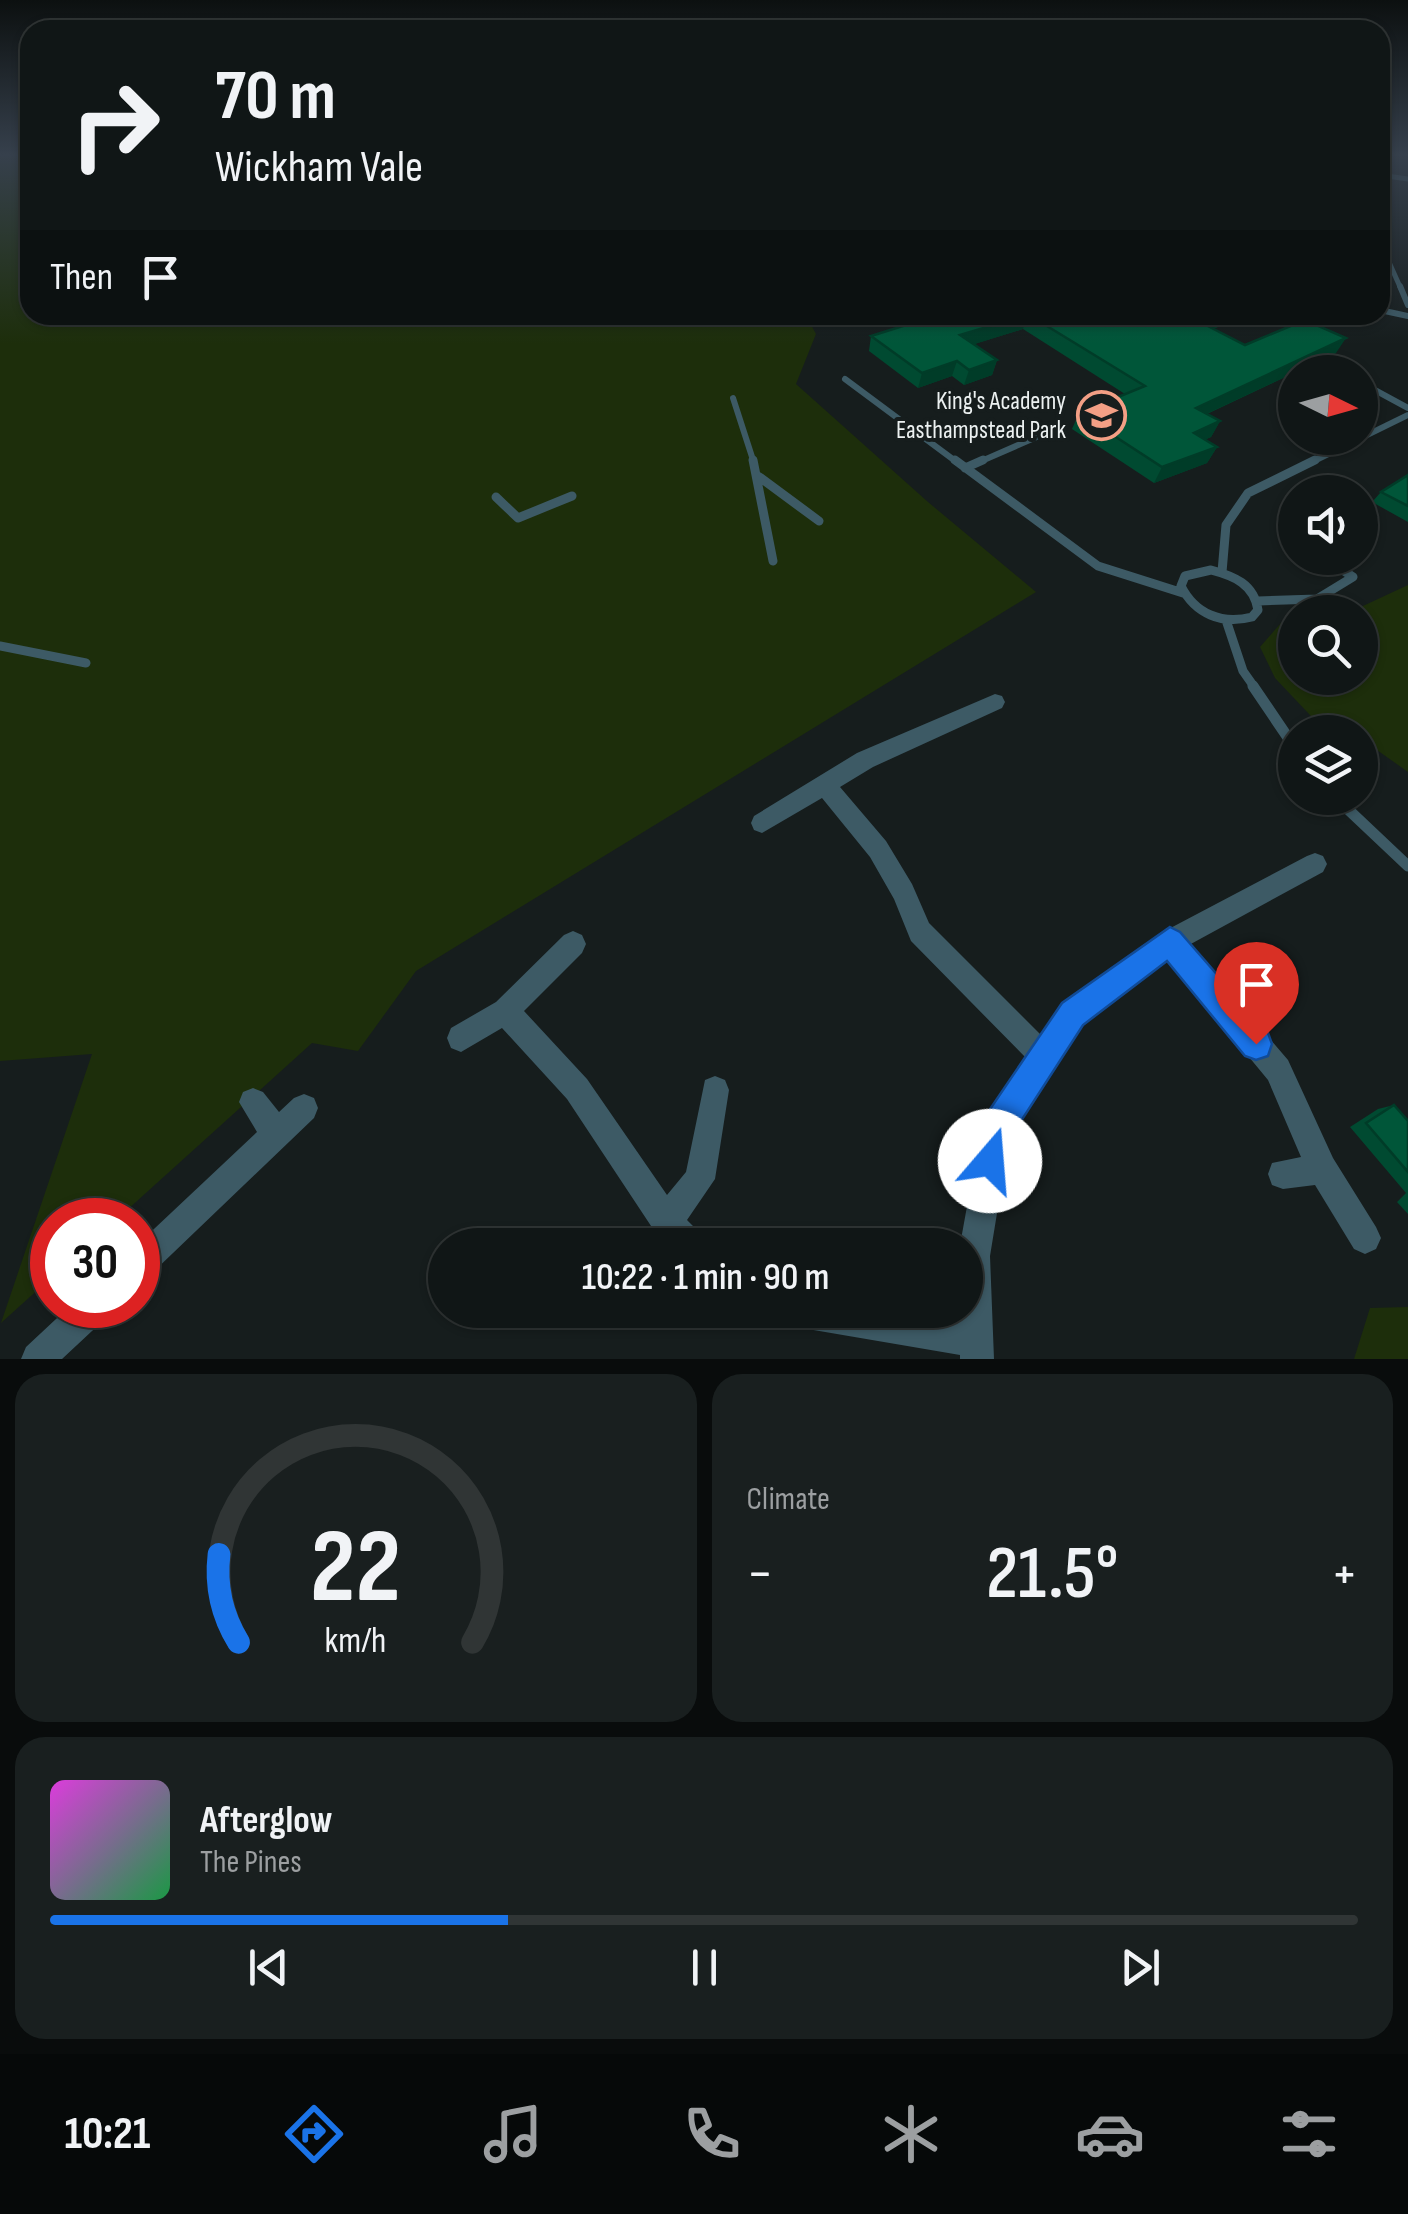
<!DOCTYPE html>
<html lang="en">
<head>
<meta charset="utf-8">
<style>
	:root { --surface:#101616; --page:#191f1f; --text:#f1f3f6; --muted:#9c9fa1; --line:#303535; --accent:#1a73e8 }
	body { margin:0; font-family:"Sofia Sans Condensed",sans-serif; background:var(--page); color:var(--text); height:100vh; display:flex; flex-direction:column; font-size:38px; white-space:nowrap }
	* { box-sizing:border-box; margin:0 }
	p { font-size:32px; color:var(--muted) }
	.icon { flex:none; width:55px; height:55px; fill:none; stroke:currentColor; stroke-width:2; stroke-linecap:round; stroke-linejoin:round }
	.map { position:relative; height:1359px; overflow:hidden }
	.side { display:flex; flex-direction:column; gap:15px; padding:15px; background:#090c0c; flex:1 }
	.side>* { flex:none }
	.guide { position:absolute; left:20px; top:20px; width:1370px; height:305px; border-radius:30px; box-shadow:0 2px 8px #0004,0 0 0 2px var(--line); background:#101616; color:var(--text); overflow:hidden }
	.needle { width:65px; rotate:95deg }
	.fabs { position:absolute; left:1278px; top:355px; display:grid; gap:20px }
	.fabs a { display:grid; place-items:center; width:100px; height:100px; border-radius:50%; background:var(--surface); box-shadow:0 2px 8px #0004,0 0 0 2px var(--line); font-size:50px }
	.speed { position:absolute; left:30px; top:1198px; display:flex; gap:20px; font-size:50px; font-weight:700; text-align:center }
	.speed>* { display:grid; place-content:center; width:130px; height:130px; border-radius:50%; background:var(--surface); box-shadow:0 2px 8px #0004,0 0 0 2px var(--line); line-height:1 }
	.speed .limit { border:15px solid #d22; background:#fff; color:#111 }
	.pin { position:absolute; display:grid; place-items:center; width:85px; height:85px; color:#fff; margin:-102px -42px; border-radius:50% 50% 50% 0; rotate:-45deg; box-shadow:0 0 10px #0007 }
	.pin .icon { rotate:45deg }
	.me { position:absolute; width:110px; margin:-55px; rotate:18deg; stroke-linejoin:round; filter:drop-shadow(0 0 8px #0008) }
	.turn { display:flex; align-items:center; gap:35px; height:210px; padding:0 30px; font-size:45px }
	.turn .icon { width:130px; height:130px; stroke-width:2.5 }
	.turn b { display:block; font-size:70px; line-height:85px }
	.then { display:flex; align-items:center; height:95px; padding:0 30px; background:#0003; gap:20px; font-size:38px }
	.big { font-size:75px; font-weight:600; line-height:1.1 }
	.side .card { flex:1; display:flex; flex-direction:column; justify-content:center; gap:15px; min-width:0; padding:0 35px; border-radius:30px; background:var(--page) }
	.side .dial { align-items:center; gap:0 }
	.dial svg { height:260px; overflow:visible; fill:none; stroke:var(--line); stroke-width:7; stroke-linecap:round; text-anchor:middle }
	.dial text { fill:var(--text); stroke:none }
	.song { display:flex; align-items:center; gap:30px }
	.cover { width:120px; height:120px; border-radius:15px; background:linear-gradient(135deg,hsl(300 70% 55%),hsl(140 70% 35%)) }
	.played { height:10px; border-radius:5px; background:linear-gradient(90deg,var(--accent) 35%,var(--line) 35%) }
	.keys { display:flex; justify-content:space-around; direction:ltr }
	.heat { display:flex; justify-content:space-between; align-items:center; font-size:55px; direction:ltr }
	.side .tiles { flex:1; display:grid; gap:15px; grid-template-columns:1fr 1fr }
	.card:last-child { grid-column:span 2 }
	.trip { position:absolute; left:428px; top:1228px; width:555px; height:100px; border-radius:50px; background:var(--surface); box-shadow:0 2px 8px #0004,0 0 0 2px var(--line); font-weight:600; line-height:100px; text-align:center }
	.tab-bar { display:flex; height:160px; justify-content:space-around; align-items:center; background:#060909; color:var(--muted) }
	.tab-bar .icon { width:70px; height:70px }
	.tab-bar .on { color:var(--accent) }
	.tab-bar b { font-size:45px; color:var(--text) }
	.map>svg:first-child { display:block }
</style>
</head>
<body>
<div class="map">
<svg width="1408" height="1359" viewBox="0 0 1408 1359">
	<rect width="100%" height="100%" fill="#161d1d"/>
	<path fill="#1d2e0b" d="M 0,154 L 30,154 L 30,315 L 806,315 L 816,334 L 796,384 L 928,502 L 1036,592 L 416,971 L 358,1051 L 312,1043 L 116,1220 L 52,1220 L 52,1277 L 1,1323 L 92,1054 L 0,1061 Z
		M 1408,585 L 1408,772 L 1360,738 L 1360,732 L 1326,732 L 1275,678 L 1260,647 L 1288,615 L 1295,615 L 1295,678 L 1360,678 L 1360,612 L 1350,612 Z
		M 1408,1307 L 1408,1359 L 1354,1359 L 1370,1308 Z"/>
	<g fill="none" stroke-linecap="round" stroke-linejoin="round">
		<path stroke="#3d5a65" stroke-width="5" d="M 1380,175 L 1408,179
			M 1380,242 L 1401,289"/>
		<path stroke="#3d5a65" stroke-width="6" d="M 1400,286 L 1408,305
			M 1380,310 L 1408,316
			M 845,379 L 958,463
			M 1360,382 L 1408,408
			M 733,398 L 754,463
			M 977,463 L 1055,429
			M 1310,463 L 1408,415"/>
		<path stroke="#3d5a65" stroke-width="9" d="M 753,460 L 773,561
			M 955,460 L 1098,566 L 1183,593
			M 965,468 L 983,460
			M 758,476 L 819,521
			M 496,497 L 518,518 L 572,496
			M 1211,570 C 1234,576 1254,584 1258,610 L 1252,617 C 1222,625 1195,614 1181,586 L 1185,576 Z
			M 1222,572 L 1226,525 L 1248,493 L 1315,460
			M 1258,601 L 1317,599 L 1353,577 L 1325,558
			M 1226,620 L 1243,671 L 1255,688
			M 0,646 L 86,663"/>
		<path stroke="#3d5a65" stroke-width="11" d="M 1253,686 L 1295,748
			M 1336,798 L 1408,866"/>
		<path fill="#3d5a65" fill-rule="evenodd" d="M 995,694 L 1002,696 L 1005,702 L 1002,708 L 873,767 L 840,787 L 886,841 L 912,884 L 929,923 L 1041,1035 L 1064,1005 L 1161,933 L 1307,856 L 1315,853 L 1323,856 L 1327,864 L 1323,872 L 1189,945 L 1288,1060 L 1333,1158 L 1376,1227 L 1381,1238 L 1376,1249 L 1365,1254 L 1354,1249 L 1315,1185 L 1283,1189 L 1272,1185 L 1268,1174 L 1272,1163 L 1301,1157 L 1268,1080 L 1168,959 L 1082,1023 L 1010,1134 L 990,1256 L 994,1359 L 960,1359 L 960,1355 L 790,1326 L 778,1322 L 774,1310 L 889,1310 L 959,1322 L 959,1310 L 965,1310 L 965,1245 L 960,1245 L 981,1129 L 1026,1058 L 911,941 L 894,899 L 870,857 L 822,798 L 762,833 L 754,830 L 751,823 L 754,816 L 857,753 Z
			M 573,931 L 582,935 L 586,944 L 582,953 L 524,1011 L 587,1079 L 667,1195 L 686,1172 L 705,1080 L 715,1076 L 725,1080 L 729,1090 L 715,1179 L 687,1220 L 701,1234 L 706,1245 L 668,1245 L 655,1232 L 567,1099 L 502,1028 L 461,1052 L 451,1048 L 447,1038 L 451,1028 L 496,1002 L 564,935 Z
			M 253,1088 L 263,1092 L 279,1112 L 294,1098 L 304,1094 L 314,1098 L 318,1108 L 314,1118 L 149,1276 L 138,1281 L 138,1244 L 257,1132 L 239,1102 L 243,1092 Z
			M 71,1305 L 111,1305 L 107,1317 L 62,1359 L 21,1359 L 26,1347 Z"/>
	</g>
	<path fill="#004a31" d="M 903,315 L 1248,315 L 1213,329 L 1245,345 L 1336,353 L 1207,414 L 1220,421 L 1211,437 L 1204,440 L 1217,447 L 1207,463 L 1154,483 L 1072,429 L 1079,413 L 1125,394 L 1023,329 L 974,344 L 997,360 L 992,375 L 964,385 L 952,376 L 918,388 L 869,351 L 871,336 L 906,326 L 902,322 Z
		M 1408,475 L 1408,522 L 1372,502 L 1381,492 Z
		M 1394,1105 L 1408,1121 L 1408,1214 L 1397,1202 L 1406,1193 L 1350,1127 L 1378,1109 Z"/>
	<path fill="#003c28" d="M 1028,315 L 1023,329 L 956,350 L 960,335 Z
		M 1218,315 L 1248,315 L 1192,337 L 1200,322 Z
		M 1346,338 L 1336,353 L 1187,423 L 1196,408 Z
		M 997,360 L 992,375 L 964,385 L 969,370 Z
		M 957,361 L 952,376 L 918,388 L 922,373 Z
		M 1220,421 L 1211,437 L 1185,449 L 1194,433 Z
		M 1217,447 L 1207,463 L 1154,483 L 1162,467 Z"/>
	<path fill="#005639" stroke="#003c28" stroke-width="2.5" d="M 915,315 L 1027,315 L 960,335 L 997,360 L 969,370 L 957,361 L 922,373 L 871,336 L 922,320 Z
		M 1029,315 L 1218,315 L 1200,322 L 1245,345 L 1305,320 L 1346,338 L 1196,408 L 1220,421 L 1194,433 L 1217,447 L 1162,467 L 1079,413 L 1145,386 Z
		M 1408,475 L 1408,506 L 1381,492 Z
		M 1394,1105 L 1408,1121 L 1408,1172 L 1366,1123 Z"/>
	<linearGradient id="sky" x2="0" y2="1"><stop stop-color="#0c1010"/><stop offset="0.45" stop-color="#36404c"/><stop offset="1" stop-color="#36404c" stop-opacity="0"/></linearGradient>
	<rect width="1408" height="344" fill="url(#sky)"/>
	<path fill="#1a73e8" stroke="#114b97" stroke-width="2.5" d="M 1170,927 L 1180,932 L 1268,1033 L 1272,1044 L 1268,1056 L 1256,1060 L 1245,1056 L 1167,961 L 1083,1025 L 1012,1135 L 1003,1173 L 990,1178 L 978,1173 L 974,1161 L 984,1118 L 1062,1003 Z"/>
	<defs>
		<symbol id="school-ring" viewBox="-11 -11 22 22"><circle r="9.5" fill="#161d1d" stroke="#f39f85" stroke-width="1.5"/><path d="M0-5L7-2L0 1L-7-2ZM-4 1L0 2.5L4 1V4Q0 6-4 4Z" fill="#f39f85"/></symbol>
	</defs>
	<g fill-rule="evenodd">
		<use href="#school-ring" x="1074" y="388" width="55" height="55"/>
	</g>
	<g text-anchor="middle" dominant-baseline="central" stroke-width="8" stroke-linejoin="round" paint-order="stroke">
		<g font-size="25" fill="#ecf1f1" stroke="#161d1d" text-anchor="end">
			<text x="1066" y="401">King's Academy<tspan x="1066" dy="29">Easthampstead Park</tspan></text>
		</g>
	</g>
</svg>
<div class="fabs">
<a><svg class="needle" viewBox="-14 -14 28 28"><path d="M0-13l5 13h-10z" fill="#e53935"/><path d="M0 13l5-13h-10z" fill="#9c9fa1"/></svg></a>
<a><svg class="icon" aria-label="sound" viewBox="0 0 24 24"><path d="M4 9h4l5-4v14l-5-4H4zM17 9q2 3 0 6"/></svg></a>
<a><svg class="icon" aria-label="search" viewBox="0 0 24 24"><circle cx="10" cy="10" r="6"/><path d="M15 15l6 6"/></svg></a>
<a><svg class="icon" aria-label="layers" viewBox="0 0 24 24"><path d="M12 4l9 5-9 5-9-5zM3 14l9 5 9-5"/></svg></a>
</div>
<div class="speed"><div class="limit">30</div></div>
<div class="pin" style="left:1256px;top:1044px;background:#d93025"><svg class="icon" aria-label="arrive" viewBox="0 0 24 24"><path d="M6 21V4h12l-3 4 3 4H6"/></svg></div>
<svg class="me" style="left:990px;top:1161px" viewBox="-20 -20 40 40"><circle r="19" fill="#fff"/><path d="M0-13L10 11 0 6-10 11z" fill="#1a73e8"/></svg>
<div class="trip">10:22 · 1 min · 90 m</div>
<div class="guide">
<div class="turn"><svg class="icon" aria-label="right" viewBox="0 0 24 24"><path d="M7 20v-9h11M14 6l5 5-5 5"/></svg><div><b>70 m</b>Wickham Vale</div></div>
<div class="then">Then<svg class="icon" aria-label="arrive" viewBox="0 0 24 24"><path d="M6 21V4h12l-3 4 3 4H6"/></svg></div>
</div>
</div>
<section class="side">
<div class="tiles">
<div class="card dial"><svg viewBox="0 0 100 80">
<path d="M14 69A42 42 0 1 1 86 69"/>
<path d="M14 69A42 42 0 0 1 8 42" stroke="#1a73e8"/>
<text x="50" y="56" font-size="32" font-weight="700">22</text>
<text x="50" y="72" font-size="11">km/h</text>
</svg></div>
<div class="card"><p>Climate</p>
<div class="heat"><a>−</a><b class="big">21.5°</b><a>+</a></div>
</div>
<div class="card">
<div class="song"><i class="cover"></i><div><b>Afterglow</b><p>The Pines</p></div></div>
<div class="played"></div>
<div class="keys"><svg class="icon" aria-label="previous" viewBox="0 0 24 24"><path d="M18 5L8 12l10 7zM5 5v14"/></svg><svg class="icon" aria-label="pause" viewBox="0 0 24 24"><path d="M8 5v14M16 5v14"/></svg><svg class="icon" aria-label="next" viewBox="0 0 24 24"><path d="M6 5l10 7-10 7zM19 5v14"/></svg></div>
</div>
</div>
</section>
<nav class="tab-bar">
<b>10:21</b>
<svg class="icon on" aria-label="directions" viewBox="0 0 24 24"><path d="M12 3l9 9-9 9-9-9zM9 14v-3h6M13 9l2 2-2 2"/></svg>
<svg class="icon" aria-label="music" viewBox="0 0 24 24"><path d="M9 18V5l10-2v13"/><circle cx="6" cy="18" r="3"/><circle cx="16" cy="16" r="3"/></svg>
<svg class="icon" aria-label="phone" viewBox="0 0 24 24"><path d="M5 4h4l2 5-3 2q2 4 5 5l2-3 5 2v4C11 20 4 13 5 4z"/></svg>
<svg class="icon" aria-label="climate" viewBox="0 0 24 24"><path d="M12 3v18M4 7l16 10M4 17L20 7"/></svg>
<svg class="icon" aria-label="car" viewBox="0 0 24 24"><path d="M5 17H2v-5l4-1 3-4h7l3 4 3 1v5h-3M9 17h6M6 11h13"/><circle cx="7" cy="17" r="2"/><circle cx="17" cy="17" r="2"/></svg>
<svg class="icon" aria-label="filters" viewBox="0 0 24 24"><path d="M4 7h16M4 17h16"/><circle cx="9" cy="7" r="2"/><circle cx="15" cy="17" r="2"/></svg>
</nav>
</body>
</html>
